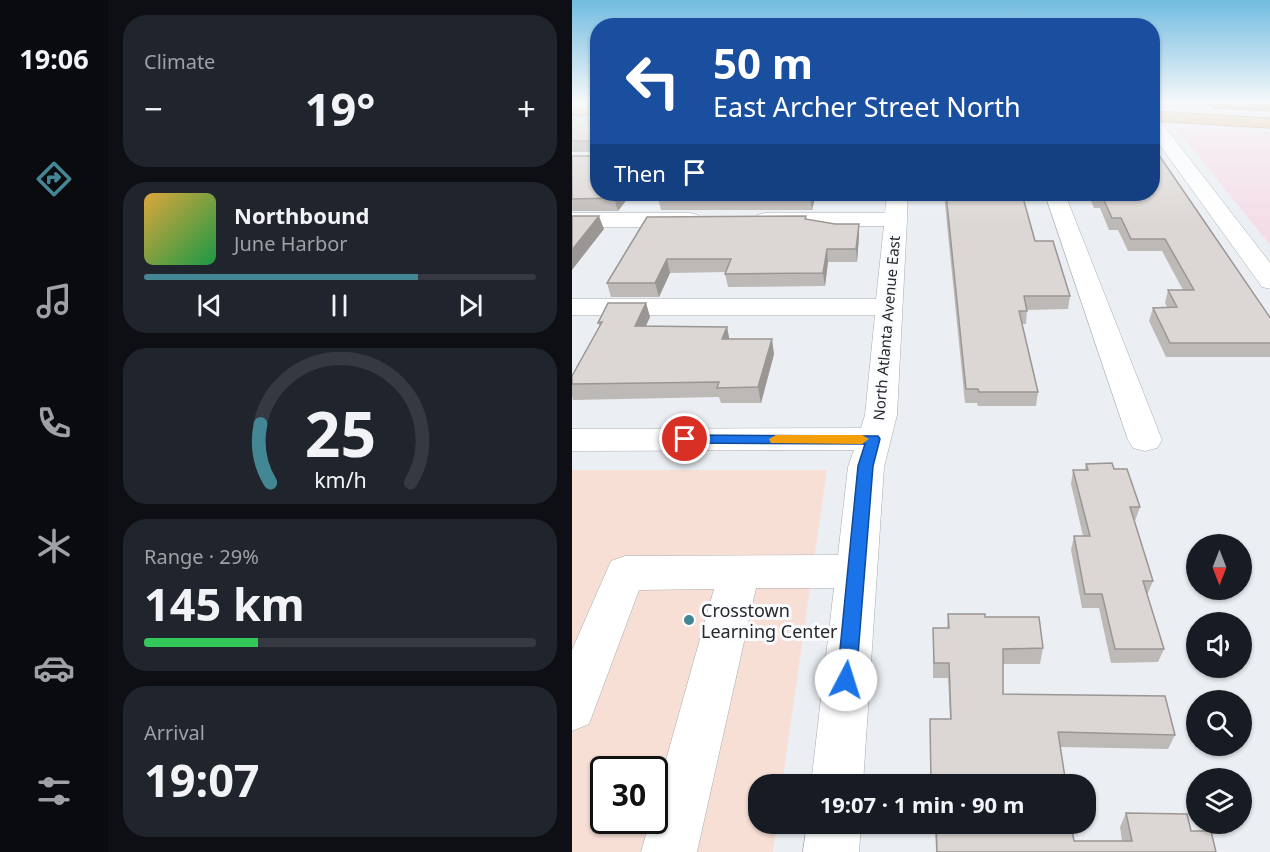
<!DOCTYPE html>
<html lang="en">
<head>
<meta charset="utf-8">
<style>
	:root { --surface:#171b24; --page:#20242c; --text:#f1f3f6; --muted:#9ea1a6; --line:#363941; --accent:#438795 }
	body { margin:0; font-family:"Noto Sans",sans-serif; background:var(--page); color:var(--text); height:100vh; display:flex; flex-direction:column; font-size:22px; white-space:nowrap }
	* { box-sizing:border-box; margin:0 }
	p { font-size:20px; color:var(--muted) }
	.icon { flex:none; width:33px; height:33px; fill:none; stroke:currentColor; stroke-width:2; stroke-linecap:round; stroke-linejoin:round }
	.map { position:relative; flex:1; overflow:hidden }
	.side { display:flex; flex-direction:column; gap:15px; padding:15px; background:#0d0f14; width:464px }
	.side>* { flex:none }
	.top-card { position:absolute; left:18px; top:18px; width:570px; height:183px; border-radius:24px; box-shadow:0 2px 4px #0004; background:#1a4fa0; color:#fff; overflow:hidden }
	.needle { width:39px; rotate:180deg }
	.buttons { position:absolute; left:614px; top:534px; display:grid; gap:12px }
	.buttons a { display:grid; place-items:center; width:66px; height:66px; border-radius:50%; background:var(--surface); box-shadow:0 2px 4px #0004; font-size:30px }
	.speed { position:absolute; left:18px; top:756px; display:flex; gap:12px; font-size:30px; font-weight:700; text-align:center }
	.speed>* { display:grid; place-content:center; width:78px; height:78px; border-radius:50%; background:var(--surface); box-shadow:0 2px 4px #0004; line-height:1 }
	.speed .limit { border:3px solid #111; border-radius:9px; background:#fff; color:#111 }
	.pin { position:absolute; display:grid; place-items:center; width:51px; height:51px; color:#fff; margin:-26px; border:3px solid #fff; border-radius:50%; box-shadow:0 2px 6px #0007 }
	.me { position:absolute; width:66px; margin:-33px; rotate:5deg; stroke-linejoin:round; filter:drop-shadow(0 0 4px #0008) }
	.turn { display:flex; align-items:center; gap:21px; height:126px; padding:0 24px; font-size:27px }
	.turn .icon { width:78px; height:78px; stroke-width:2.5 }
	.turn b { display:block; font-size:42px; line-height:51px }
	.then { display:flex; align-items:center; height:57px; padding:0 24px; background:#0003; gap:12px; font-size:22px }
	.big { font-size:45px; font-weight:700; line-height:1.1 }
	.side .tile { flex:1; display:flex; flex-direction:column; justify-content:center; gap:9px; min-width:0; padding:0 21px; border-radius:24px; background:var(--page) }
	.side .dial { align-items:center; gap:0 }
	.dial svg { height:156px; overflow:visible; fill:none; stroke:var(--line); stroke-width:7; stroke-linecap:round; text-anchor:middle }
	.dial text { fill:var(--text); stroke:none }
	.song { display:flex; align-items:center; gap:18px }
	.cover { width:72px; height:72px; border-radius:9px; background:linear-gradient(135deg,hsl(40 70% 55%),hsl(140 70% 35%)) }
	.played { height:6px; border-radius:3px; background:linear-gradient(90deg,var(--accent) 70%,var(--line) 70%) }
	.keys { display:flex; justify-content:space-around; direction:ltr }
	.heat { display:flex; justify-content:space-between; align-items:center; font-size:33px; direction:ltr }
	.charge { height:9px; border-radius:4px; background:linear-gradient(90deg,#34c759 29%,var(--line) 0) }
	.trip { position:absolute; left:176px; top:774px; width:348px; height:60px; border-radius:24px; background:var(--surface); box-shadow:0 2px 4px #0004; font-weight:700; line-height:60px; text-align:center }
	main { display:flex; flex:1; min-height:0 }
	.tabs { display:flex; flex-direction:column; width:108px; justify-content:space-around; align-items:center; background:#090b0e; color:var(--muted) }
	.tabs .icon { width:42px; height:42px }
	.tabs .on { color:var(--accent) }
	.tabs b { font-size:27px; color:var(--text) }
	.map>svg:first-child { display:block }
</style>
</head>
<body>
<main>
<nav class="tabs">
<b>19:06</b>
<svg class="icon on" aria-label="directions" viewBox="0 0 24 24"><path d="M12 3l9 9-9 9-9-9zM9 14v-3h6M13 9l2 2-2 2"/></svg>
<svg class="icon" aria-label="music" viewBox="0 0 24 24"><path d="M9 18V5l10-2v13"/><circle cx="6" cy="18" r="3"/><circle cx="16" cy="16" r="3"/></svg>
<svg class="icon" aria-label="phone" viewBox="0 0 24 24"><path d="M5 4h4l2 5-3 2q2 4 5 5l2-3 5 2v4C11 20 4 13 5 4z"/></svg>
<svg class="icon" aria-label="climate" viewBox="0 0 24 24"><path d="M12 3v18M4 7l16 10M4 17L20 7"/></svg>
<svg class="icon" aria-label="car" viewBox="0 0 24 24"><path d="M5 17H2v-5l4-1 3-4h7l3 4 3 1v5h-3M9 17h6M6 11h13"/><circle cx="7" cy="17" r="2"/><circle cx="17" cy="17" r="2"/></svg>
<svg class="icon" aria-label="filters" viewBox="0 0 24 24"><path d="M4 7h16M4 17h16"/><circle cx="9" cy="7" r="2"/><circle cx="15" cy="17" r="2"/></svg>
</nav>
<section class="side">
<div class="tile"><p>Climate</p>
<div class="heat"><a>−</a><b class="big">19°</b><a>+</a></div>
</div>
<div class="tile">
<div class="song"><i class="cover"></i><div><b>Northbound</b><p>June Harbor</p></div></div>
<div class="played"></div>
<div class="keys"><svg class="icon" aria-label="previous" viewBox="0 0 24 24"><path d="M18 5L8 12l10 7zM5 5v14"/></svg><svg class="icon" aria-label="pause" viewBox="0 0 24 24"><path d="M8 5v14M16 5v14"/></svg><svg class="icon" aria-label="next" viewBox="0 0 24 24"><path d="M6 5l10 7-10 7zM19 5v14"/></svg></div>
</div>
<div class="tile dial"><svg viewBox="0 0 100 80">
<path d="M14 69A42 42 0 1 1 86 69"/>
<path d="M14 69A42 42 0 0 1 9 39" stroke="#438795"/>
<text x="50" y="56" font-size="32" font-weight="700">25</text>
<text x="50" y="72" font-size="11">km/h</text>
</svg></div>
<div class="tile"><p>Range · 29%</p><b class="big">145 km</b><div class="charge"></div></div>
<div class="tile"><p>Arrival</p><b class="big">19:07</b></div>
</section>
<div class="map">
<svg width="699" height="852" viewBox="0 0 699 852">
	<rect width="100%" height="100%" fill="#ebeff3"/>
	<path fill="#f5dde8" d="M 604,128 L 698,132 L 698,245 Z"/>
	<path fill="#f8dfd6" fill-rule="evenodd" d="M 0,470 L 255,470 L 210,784 L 186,784 L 186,824 L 205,824 L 201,852 L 0,852 ZM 32,770 L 82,770 L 82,820 L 32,820 Z"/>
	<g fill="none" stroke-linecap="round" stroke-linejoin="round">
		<defs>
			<path id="minor" d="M 580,117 L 586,118 L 699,264 L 699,289 L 690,287 L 580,134 Z
				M 315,194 L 335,194 L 335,219 L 325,415 L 312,467 L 291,784 L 239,784 L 262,588 L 184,588 L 125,852 L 69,852 L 78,820 L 82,820 L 82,803 L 142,589 L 67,590 L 17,724 L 0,731 L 0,650 L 39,561 L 53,556 L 266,555 L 276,467 L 282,450 L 0,451 L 0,429 L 289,428 L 293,415 L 303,315 L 0,315 L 0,299 L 304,299 L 312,226 L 193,227 L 185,225 L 182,220 L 185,215 L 193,213 L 313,213 Z
				M 473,194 L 493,194 L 590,440 L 585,448 L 573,451 L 561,448 L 556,440 Z
				M 0,213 L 118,213 L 126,215 L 129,220 L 126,225 L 118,227 L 0,227 Z
				M 235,824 L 289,824 L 287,852 L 231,852 Z"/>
			<path id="major" d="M 0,109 L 26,109 L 26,119 L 0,119 Z
				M 580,111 L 699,118 L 699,128 L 580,121 Z"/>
			<path id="highway" d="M 634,103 L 699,103 L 699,111 L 642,108 Z"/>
		</defs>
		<use href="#minor" stroke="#a8abaf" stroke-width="1"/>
		<use href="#major" stroke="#996c3a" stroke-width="1"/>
		<use href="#highway" stroke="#996c3a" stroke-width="1"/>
		<use href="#minor" fill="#fff" fill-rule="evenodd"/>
		<use href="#major" fill="#e7bd8e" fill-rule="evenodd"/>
		<use href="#highway" fill="#d79142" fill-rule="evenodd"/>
	</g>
	<path fill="#bdb9b6" d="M 0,115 L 26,115 L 59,194 L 46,211 L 0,211 L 0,156 L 24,156 L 24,152 L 0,152 Z
		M 244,194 L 240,210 L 89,210 L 86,198 Z
		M 372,194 L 450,194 L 463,241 L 498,296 L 496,309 L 455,310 L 454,324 L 450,324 L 466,392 L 464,406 L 406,406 L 405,403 L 393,403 Z
		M 516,194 L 580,194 L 699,319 L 699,357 L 594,357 L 577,321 L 581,308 L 595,307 L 593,303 L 596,290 L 611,290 L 590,251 L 556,251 L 546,230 L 537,230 L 528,208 L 522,208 Z
		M 234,216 L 234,219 L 287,236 L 285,262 L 256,262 L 253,286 L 156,287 L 153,274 L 154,272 L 98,273 L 87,297 L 39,297 L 35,283 L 75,217 Z
		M 74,303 L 78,317 L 74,326 L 155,327 L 157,339 L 202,354 L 189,403 L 149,403 L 147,397 L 1,400 L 0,396 L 0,376 L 28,327 L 26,323 Z
		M 514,464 L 542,469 L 568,507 L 563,521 L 562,521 L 581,581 L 575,595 L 592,649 L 586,662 L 539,663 L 527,608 L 510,608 L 499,550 L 502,536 L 511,536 L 499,484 L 501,470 L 513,470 Z
		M 376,614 L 413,617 L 471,648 L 468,664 L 431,664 L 431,694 L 603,735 L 596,749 L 488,747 L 494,784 L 358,784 L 358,719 L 378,719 L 376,678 L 361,678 L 361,628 L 375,628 Z
		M 554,813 L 619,831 L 644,852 L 364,852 L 363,824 L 499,824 L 502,841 L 550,841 L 548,827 Z"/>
	<path fill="#9a9694" d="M 46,194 L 59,194 L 46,211 L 42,198 Z
		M 239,194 L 244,194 L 240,210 L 238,197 Z
		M 27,216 L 32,229 L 0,270 L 0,250 Z
		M 287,224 L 287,236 L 285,262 L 284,249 Z
		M 255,249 L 256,262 L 253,286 L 251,273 Z
		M 95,259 L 98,273 L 87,297 L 83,283 Z
		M 74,303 L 78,317 L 67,340 L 63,326 Z
		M 155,327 L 158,342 L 150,339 Z
		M 200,339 L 202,354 L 189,403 L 186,387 Z"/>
	<path fill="#dcd7d4" stroke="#9a9694" stroke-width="1.5" d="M 0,115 L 26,115 L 26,194 L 46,194 L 42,198 L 0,199 L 0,156 L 24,156 L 24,141 L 0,141 Z
		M 580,145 L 699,319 L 699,343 L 598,343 L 581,308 L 605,307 L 596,290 L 622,290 L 593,239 L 559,239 L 549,218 L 540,218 L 530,196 L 524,196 L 523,194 L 580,194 Z
		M 88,194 L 239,194 L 238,197 L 86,198 Z
		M 374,194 L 450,194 L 463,241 L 481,241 L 498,296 L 452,296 L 455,311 L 447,311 L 466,392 L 407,392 L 406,389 L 394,389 Z
		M 0,216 L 27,216 L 0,250 Z
		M 234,216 L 233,219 L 263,224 L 287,224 L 284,249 L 255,249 L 251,273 L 153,274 L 159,259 L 95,259 L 83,283 L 35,283 L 75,217 Z
		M 36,303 L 74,303 L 63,326 L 155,327 L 150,339 L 200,339 L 186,387 L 145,388 L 147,382 L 0,384 L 0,376 L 30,322 L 26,323 Z
		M 540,463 L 542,469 L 555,469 L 568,507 L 558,507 L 581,581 L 571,581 L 592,649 L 543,649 L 530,594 L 513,594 L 502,536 L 518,536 L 501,470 L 516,470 L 514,464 Z
		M 376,614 L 413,614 L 413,617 L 467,617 L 471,648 L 431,649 L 431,694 L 593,696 L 603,735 L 486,732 L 494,784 L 359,784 L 358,719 L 379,719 L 377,663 L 362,663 L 361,628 L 377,628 Z
		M 554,813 L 615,814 L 619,831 L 639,831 L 644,852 L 365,852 L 364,824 L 499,824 L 502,841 L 560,841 Z"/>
	<linearGradient id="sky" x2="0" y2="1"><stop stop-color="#72bce0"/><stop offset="0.46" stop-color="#f6f8fa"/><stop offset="1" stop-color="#f6f8fa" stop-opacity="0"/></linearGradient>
	<rect width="699" height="222" fill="url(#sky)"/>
	<path fill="#1a73e8" stroke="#114b97" stroke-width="1.5" d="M 113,435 L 306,436 L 308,439 L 301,466 L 284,680 L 281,686 L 274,689 L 267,686 L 265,680 L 286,466 L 293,444 L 108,443 L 106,439 Z"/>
	<path fill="#f59e0b" d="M 204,435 L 290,435 L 297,439 L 290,444 L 199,443 L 197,439 Z"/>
	<circle fill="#438795" stroke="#fafcff" stroke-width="2" cx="117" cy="620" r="6"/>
	<g text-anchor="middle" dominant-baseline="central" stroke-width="6" stroke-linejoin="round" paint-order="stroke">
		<g font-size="15" fill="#27282a" stroke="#fafcff">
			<text transform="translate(314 328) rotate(-85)">North Atlanta Avenue East</text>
		</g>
		<g font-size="18" fill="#27282a" stroke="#fafcff" text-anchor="start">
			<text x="129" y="610">Crosstown<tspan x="129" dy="21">Learning Center</tspan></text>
		</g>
	</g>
</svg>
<div class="buttons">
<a><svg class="needle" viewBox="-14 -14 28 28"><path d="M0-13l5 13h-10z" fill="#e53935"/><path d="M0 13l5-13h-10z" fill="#9ea1a6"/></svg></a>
<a><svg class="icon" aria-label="sound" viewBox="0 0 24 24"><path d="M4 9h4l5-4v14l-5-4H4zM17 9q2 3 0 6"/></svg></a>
<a><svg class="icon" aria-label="search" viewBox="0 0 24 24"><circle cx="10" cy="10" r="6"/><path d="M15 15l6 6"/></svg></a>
<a><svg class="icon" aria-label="layers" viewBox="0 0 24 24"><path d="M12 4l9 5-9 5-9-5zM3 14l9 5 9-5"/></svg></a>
</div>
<div class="speed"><div class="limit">30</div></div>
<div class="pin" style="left:113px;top:439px;background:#d93025"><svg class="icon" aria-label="arrive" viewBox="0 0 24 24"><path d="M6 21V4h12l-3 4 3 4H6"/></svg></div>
<svg class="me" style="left:274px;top:680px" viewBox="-20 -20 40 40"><circle r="19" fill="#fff"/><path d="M0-13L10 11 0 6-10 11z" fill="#1a73e8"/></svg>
<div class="trip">19:07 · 1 min · 90 m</div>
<div class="top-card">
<div class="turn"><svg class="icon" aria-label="left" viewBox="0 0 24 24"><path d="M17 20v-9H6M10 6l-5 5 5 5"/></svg><div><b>50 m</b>East Archer Street North</div></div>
<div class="then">Then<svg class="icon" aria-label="arrive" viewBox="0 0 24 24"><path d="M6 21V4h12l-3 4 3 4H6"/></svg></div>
</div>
</div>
</main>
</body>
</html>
